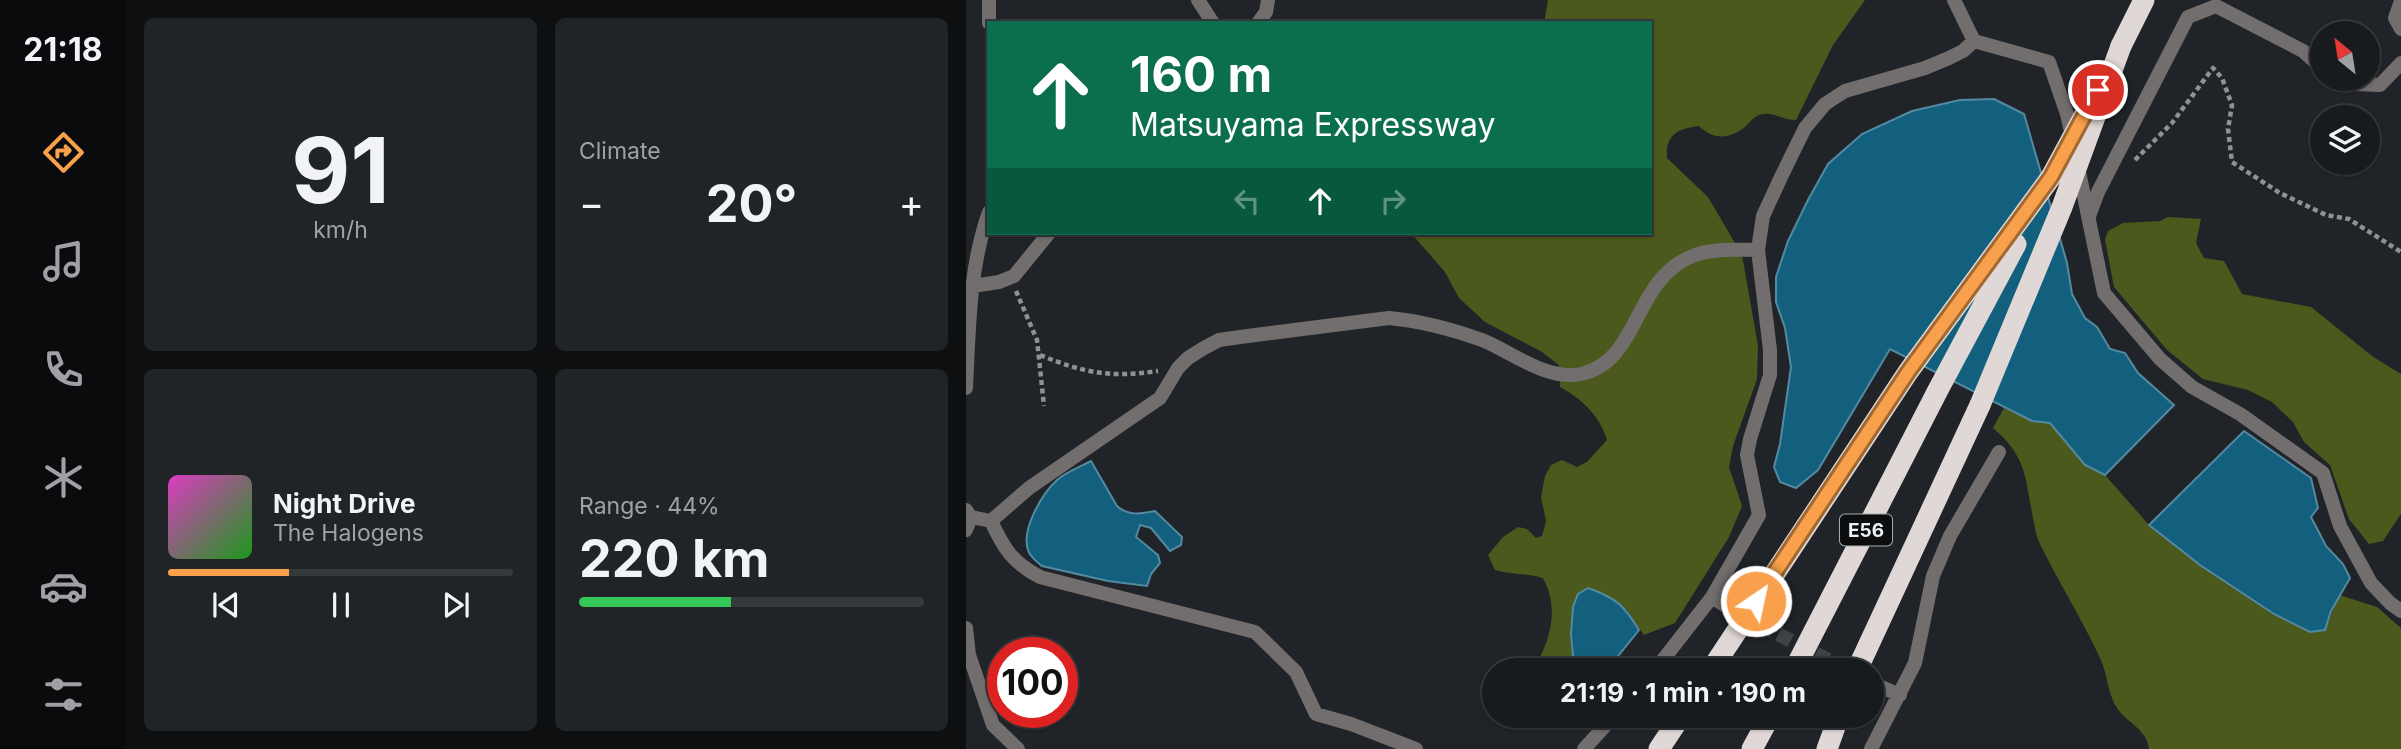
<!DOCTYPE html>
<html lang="en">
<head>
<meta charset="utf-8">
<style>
	:root { --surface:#181b1e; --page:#212427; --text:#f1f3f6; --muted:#9fa1a4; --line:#36393c; --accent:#f8a04b }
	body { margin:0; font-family:Inter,sans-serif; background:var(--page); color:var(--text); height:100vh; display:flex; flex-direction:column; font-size:26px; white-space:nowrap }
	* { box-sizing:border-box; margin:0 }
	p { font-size:23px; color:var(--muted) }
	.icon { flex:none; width:38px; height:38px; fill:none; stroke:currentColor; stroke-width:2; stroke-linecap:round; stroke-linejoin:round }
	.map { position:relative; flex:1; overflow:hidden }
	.side { display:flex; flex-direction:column; gap:18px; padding:18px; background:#0d0f10; width:840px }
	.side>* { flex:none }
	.banner { position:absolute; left:21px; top:21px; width:665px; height:214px; border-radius:0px; box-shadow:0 2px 5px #0004,0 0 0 2px var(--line); background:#0b6e4f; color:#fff; overflow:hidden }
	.needle { width:46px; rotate:330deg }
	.fabs { position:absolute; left:1344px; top:21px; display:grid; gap:14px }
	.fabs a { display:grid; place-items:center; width:70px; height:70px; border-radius:50%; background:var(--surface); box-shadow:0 2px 5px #0004,0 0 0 2px var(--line); font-size:35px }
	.speed { position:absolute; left:21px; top:637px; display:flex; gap:14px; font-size:35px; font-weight:700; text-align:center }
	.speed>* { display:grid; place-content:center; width:91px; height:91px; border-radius:50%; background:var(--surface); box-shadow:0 2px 5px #0004,0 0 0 2px var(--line); line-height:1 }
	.speed .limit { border:10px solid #d22; background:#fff; color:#111 }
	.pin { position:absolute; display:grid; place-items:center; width:60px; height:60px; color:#fff; margin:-30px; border:4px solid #fff; border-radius:50%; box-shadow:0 2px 7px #0007 }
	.me { position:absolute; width:77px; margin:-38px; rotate:34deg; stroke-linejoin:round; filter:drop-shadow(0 0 5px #0008) }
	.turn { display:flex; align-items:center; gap:24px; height:147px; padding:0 28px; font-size:32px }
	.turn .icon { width:91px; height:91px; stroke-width:2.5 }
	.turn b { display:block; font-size:49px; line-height:60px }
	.lanes { display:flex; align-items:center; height:66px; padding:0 28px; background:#0003; justify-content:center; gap:35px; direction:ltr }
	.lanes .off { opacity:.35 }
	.big { font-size:52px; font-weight:700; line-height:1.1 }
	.side .card { flex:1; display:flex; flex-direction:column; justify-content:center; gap:10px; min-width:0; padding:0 24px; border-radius:10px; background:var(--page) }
	.side .dial { align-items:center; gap:0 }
	.dial b { font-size:91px; line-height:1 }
	.song { display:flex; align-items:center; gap:21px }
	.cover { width:84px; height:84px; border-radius:10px; background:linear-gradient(135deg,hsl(310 70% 55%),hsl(120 70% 35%)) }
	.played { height:7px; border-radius:4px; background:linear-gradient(90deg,var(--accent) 35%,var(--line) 35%) }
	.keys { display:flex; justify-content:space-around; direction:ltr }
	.heat { display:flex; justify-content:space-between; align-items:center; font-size:38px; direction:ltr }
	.charge { height:10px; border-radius:5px; background:linear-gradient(90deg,#34c759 44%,var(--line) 0) }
	.side .tiles { flex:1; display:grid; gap:18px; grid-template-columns:repeat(2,1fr) }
	.trip { position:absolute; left:516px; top:658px; width:402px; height:70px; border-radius:35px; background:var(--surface); box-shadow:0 2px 5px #0004,0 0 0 2px var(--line); font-weight:700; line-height:70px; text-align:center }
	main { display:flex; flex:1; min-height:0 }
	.menu { display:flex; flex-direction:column; width:126px; justify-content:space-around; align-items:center; background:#0a0b0c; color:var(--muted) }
	.menu .icon { width:49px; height:49px }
	.menu .on { color:var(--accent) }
	.menu b { font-size:32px; color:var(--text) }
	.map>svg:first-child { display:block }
</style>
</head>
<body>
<main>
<nav class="menu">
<b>21:18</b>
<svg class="icon on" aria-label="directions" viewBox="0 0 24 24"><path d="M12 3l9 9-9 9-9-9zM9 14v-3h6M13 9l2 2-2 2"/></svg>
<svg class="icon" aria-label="music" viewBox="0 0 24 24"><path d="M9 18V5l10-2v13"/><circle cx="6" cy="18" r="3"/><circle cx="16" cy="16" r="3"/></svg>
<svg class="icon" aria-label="phone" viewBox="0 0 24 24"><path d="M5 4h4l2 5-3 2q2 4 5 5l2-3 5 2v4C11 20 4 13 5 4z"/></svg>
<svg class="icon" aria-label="climate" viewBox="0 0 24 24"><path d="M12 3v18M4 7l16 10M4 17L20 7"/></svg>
<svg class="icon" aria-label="car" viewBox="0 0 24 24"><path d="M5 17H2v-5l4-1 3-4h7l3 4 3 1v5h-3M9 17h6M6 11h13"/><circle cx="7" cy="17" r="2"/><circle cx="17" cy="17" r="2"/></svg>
<svg class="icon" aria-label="filters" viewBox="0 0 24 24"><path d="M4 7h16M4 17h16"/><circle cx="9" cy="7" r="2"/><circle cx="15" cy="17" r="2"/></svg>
</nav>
<section class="side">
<div class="tiles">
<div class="card dial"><b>91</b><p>km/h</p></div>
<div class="card"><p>Climate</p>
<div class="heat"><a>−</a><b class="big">20°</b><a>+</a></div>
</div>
<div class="card">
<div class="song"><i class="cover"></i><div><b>Night Drive</b><p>The Halogens</p></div></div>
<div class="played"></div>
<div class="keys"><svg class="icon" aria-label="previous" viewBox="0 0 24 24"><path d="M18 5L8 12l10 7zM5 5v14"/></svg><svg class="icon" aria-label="pause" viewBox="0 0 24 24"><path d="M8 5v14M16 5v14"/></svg><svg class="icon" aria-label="next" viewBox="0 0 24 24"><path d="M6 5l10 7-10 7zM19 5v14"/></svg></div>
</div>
<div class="card"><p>Range · 44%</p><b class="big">220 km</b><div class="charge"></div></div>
</div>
</section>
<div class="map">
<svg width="1435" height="749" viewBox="0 0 1435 749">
	<rect width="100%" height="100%" fill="#202428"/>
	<path fill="#4b591d" d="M 582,0 L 899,0 L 867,45 L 830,120 C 815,120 809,112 797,114 C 787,115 783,125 775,130 C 760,140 745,138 733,126 C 712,129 699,134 701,158 L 742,197 L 776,255 L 792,346 L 791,379 L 767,446 L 763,467 L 776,506 L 763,537 L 709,623 L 678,635 L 660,609 L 607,656 L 618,670 L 578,670 L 574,657 C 587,632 591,603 577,578 C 561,573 546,575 529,570 L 522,555 L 537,537 L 552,527 L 561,529 L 570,538 L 576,536 L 580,521 L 575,497 L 579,476 L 585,465 L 596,460 L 611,467 L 621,462 L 641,440 C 634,416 616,399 594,387 L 593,365 L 576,352 L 519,322 L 493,298 L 479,272 L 445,233 L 684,233 L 684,23 L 578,23 Z
		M 1202,217 L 1235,219 L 1230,243 L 1238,258 L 1258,261 L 1276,294 L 1345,307 L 1406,356 L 1435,374 L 1435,514 L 1417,541 L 1403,544 L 1383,519 L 1364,465 L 1338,442 L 1327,422 L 1306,402 L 1282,390 L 1237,379 L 1201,350 L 1148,287 L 1139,240 L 1142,231 L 1157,223 L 1194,221 Z
		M 1038,408 L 1066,421 L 1084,423 L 1119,465 L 1139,475 L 1183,525 L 1234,565 L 1308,614 L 1344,632 L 1359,630 L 1373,595 L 1411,607 L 1435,628 L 1435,749 L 1183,749 C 1181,729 1161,723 1151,708 C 1141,693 1142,674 1134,658 C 1116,619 1093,583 1074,544 C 1070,536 1069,527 1067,518 C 1059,477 1061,457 1027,428 Z"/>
	<path fill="#135f7e" stroke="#548aa1" stroke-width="2" d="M 1028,99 L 1058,114 L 1101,263 L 1106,294 L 1119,318 L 1131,327 L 1144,349 L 1159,353 L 1172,373 L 1208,405 L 1139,475 L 1119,465 L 1084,423 L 1066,421 L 924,349 L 852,470 L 830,488 L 814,482 L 808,467 L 814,444 L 825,367 L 819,328 L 810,302 L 810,277 L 822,241 L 842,200 L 862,164 L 896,134 L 946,111 L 994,100 Z
		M 1278,431 L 1345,478 L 1352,508 L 1345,517 L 1360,546 L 1377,564 L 1384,578 L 1365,611 L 1359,630 L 1344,632 L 1308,614 L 1234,565 L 1183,525 Z
		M 125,461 L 151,506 C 162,516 175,514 189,511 L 216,537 L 215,545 L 204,551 L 185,528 L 174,525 L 170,537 L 192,555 L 194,563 L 185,574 L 181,586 L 142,581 L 76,566 C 71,562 64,557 62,550 C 55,529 76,494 91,480 C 100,472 114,467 125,461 Z
		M 622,588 C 650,598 658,605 673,630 L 649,660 L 646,670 L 618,670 L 607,656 L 605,634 L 607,607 L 612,594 Z"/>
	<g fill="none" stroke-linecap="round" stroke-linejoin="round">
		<path stroke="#3f4346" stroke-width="14" stroke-dasharray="14 7" stroke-linecap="butt" d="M 775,615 L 882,670"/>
		<path stroke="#8f9295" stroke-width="4.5" stroke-dasharray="5 3.5" stroke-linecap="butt" d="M 1169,160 L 1206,123 L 1247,68 L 1256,78 L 1266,105 L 1262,129 L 1266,162 L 1314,193 L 1360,215 L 1383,219 L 1435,252
			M 50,291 L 71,340 L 78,406
			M 74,355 C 118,373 144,378 192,371"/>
		<path stroke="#726e6e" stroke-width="14" d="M 23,0 L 23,23
			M 232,0 L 247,23
			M 988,0 L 1008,41 L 1083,62 L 1101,114 L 1107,140
			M 1435,1 L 1429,18 L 1435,29
			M 292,23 L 300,12 L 302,0
			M 1372,79 L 1388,84 L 1414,85 L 1435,63
			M 1112,167 L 1138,293 L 1194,359 L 1226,387 L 1274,414 L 1357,473 L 1374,526 L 1405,583 L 1424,603 L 1435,611
			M 1123,216 L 1132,192 L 1222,17 L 1250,6 L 1337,51 L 1356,68
			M 7,286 L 33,282 L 48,276 L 83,233
			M 0,388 C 3,329 3,268 23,212
			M 0,510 L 5,517 L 25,521 C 38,549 46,562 74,577 L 289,632 L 330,672 L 350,714 L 385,724 L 450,749
			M 25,521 L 63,488 L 194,398 L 212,368 L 222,358 L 238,348 L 253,340 L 274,337 L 423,318 C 456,321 485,329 516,340 C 546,352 580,381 615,374 C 675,361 666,278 729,255 C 749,248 771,250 792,250
			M 0,530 L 5,517
			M 746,597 L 770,613
			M 0,628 L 3,655 L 27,725 L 52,749
			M 689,670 L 746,597 L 793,515 L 781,455 L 784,439 L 804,375 L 804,350 L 792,250 L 797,216 L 815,177 L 839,128 L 859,104 L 879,91 L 959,68 L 983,58 L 997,51 L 1008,41
			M 908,684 L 934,695
			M 618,749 L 648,716
			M 905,749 L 949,663 L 967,576 L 984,536 L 1033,452"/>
		<path stroke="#e0d8d6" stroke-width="21" d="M 1155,46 L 1178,0
			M 745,670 L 942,372 L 1085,177
			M 828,670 L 972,390 L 1050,244
			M 891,670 L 1014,405
			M 693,749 L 715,716
			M 786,749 L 804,716
			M 861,749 L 873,716"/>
		<path stroke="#e0d8d6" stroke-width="21" d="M 1085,177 L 1118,116
			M 1014,405 L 1096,207 L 1155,46"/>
	</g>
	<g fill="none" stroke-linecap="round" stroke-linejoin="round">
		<defs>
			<path id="route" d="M 790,601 L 942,372 L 1085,177 L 1132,90"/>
		</defs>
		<use href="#route" stroke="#a16831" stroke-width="18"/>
		<use href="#route" stroke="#f8a04b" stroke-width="12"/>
	</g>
	<g text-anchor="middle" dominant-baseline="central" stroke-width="7" stroke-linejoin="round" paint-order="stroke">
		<rect fill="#0b0d0f" stroke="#a9acae" stroke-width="2" x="874" y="514.5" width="52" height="31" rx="5"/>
		<g font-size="19" font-weight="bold" fill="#edf0f2">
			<text x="900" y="530">E56</text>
		</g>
	</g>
</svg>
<div class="fabs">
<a><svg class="needle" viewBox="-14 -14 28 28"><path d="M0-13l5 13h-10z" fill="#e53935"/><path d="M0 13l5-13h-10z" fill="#9fa1a4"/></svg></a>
<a><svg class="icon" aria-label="layers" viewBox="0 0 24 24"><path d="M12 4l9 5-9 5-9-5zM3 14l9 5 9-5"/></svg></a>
</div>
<div class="speed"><div class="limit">100</div></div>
<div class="pin" style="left:1132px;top:90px;background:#d93025"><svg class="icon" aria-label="arrive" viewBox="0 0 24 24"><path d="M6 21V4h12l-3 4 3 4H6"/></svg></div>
<svg class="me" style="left:790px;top:601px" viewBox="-20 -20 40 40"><circle r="17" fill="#f8a04b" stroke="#fff" stroke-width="3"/><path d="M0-11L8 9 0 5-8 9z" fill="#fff"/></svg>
<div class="trip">21:19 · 1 min · 190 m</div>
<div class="banner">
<div class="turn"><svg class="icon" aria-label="ahead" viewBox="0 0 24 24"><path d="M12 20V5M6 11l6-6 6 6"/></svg><div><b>160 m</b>Matsuyama Expressway</div></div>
<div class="lanes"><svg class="icon off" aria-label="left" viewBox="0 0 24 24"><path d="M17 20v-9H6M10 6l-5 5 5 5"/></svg><svg class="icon" aria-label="ahead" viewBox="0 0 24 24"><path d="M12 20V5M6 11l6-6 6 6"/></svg><svg class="icon off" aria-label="right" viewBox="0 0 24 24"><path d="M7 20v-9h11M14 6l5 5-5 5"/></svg></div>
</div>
</div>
</main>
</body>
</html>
